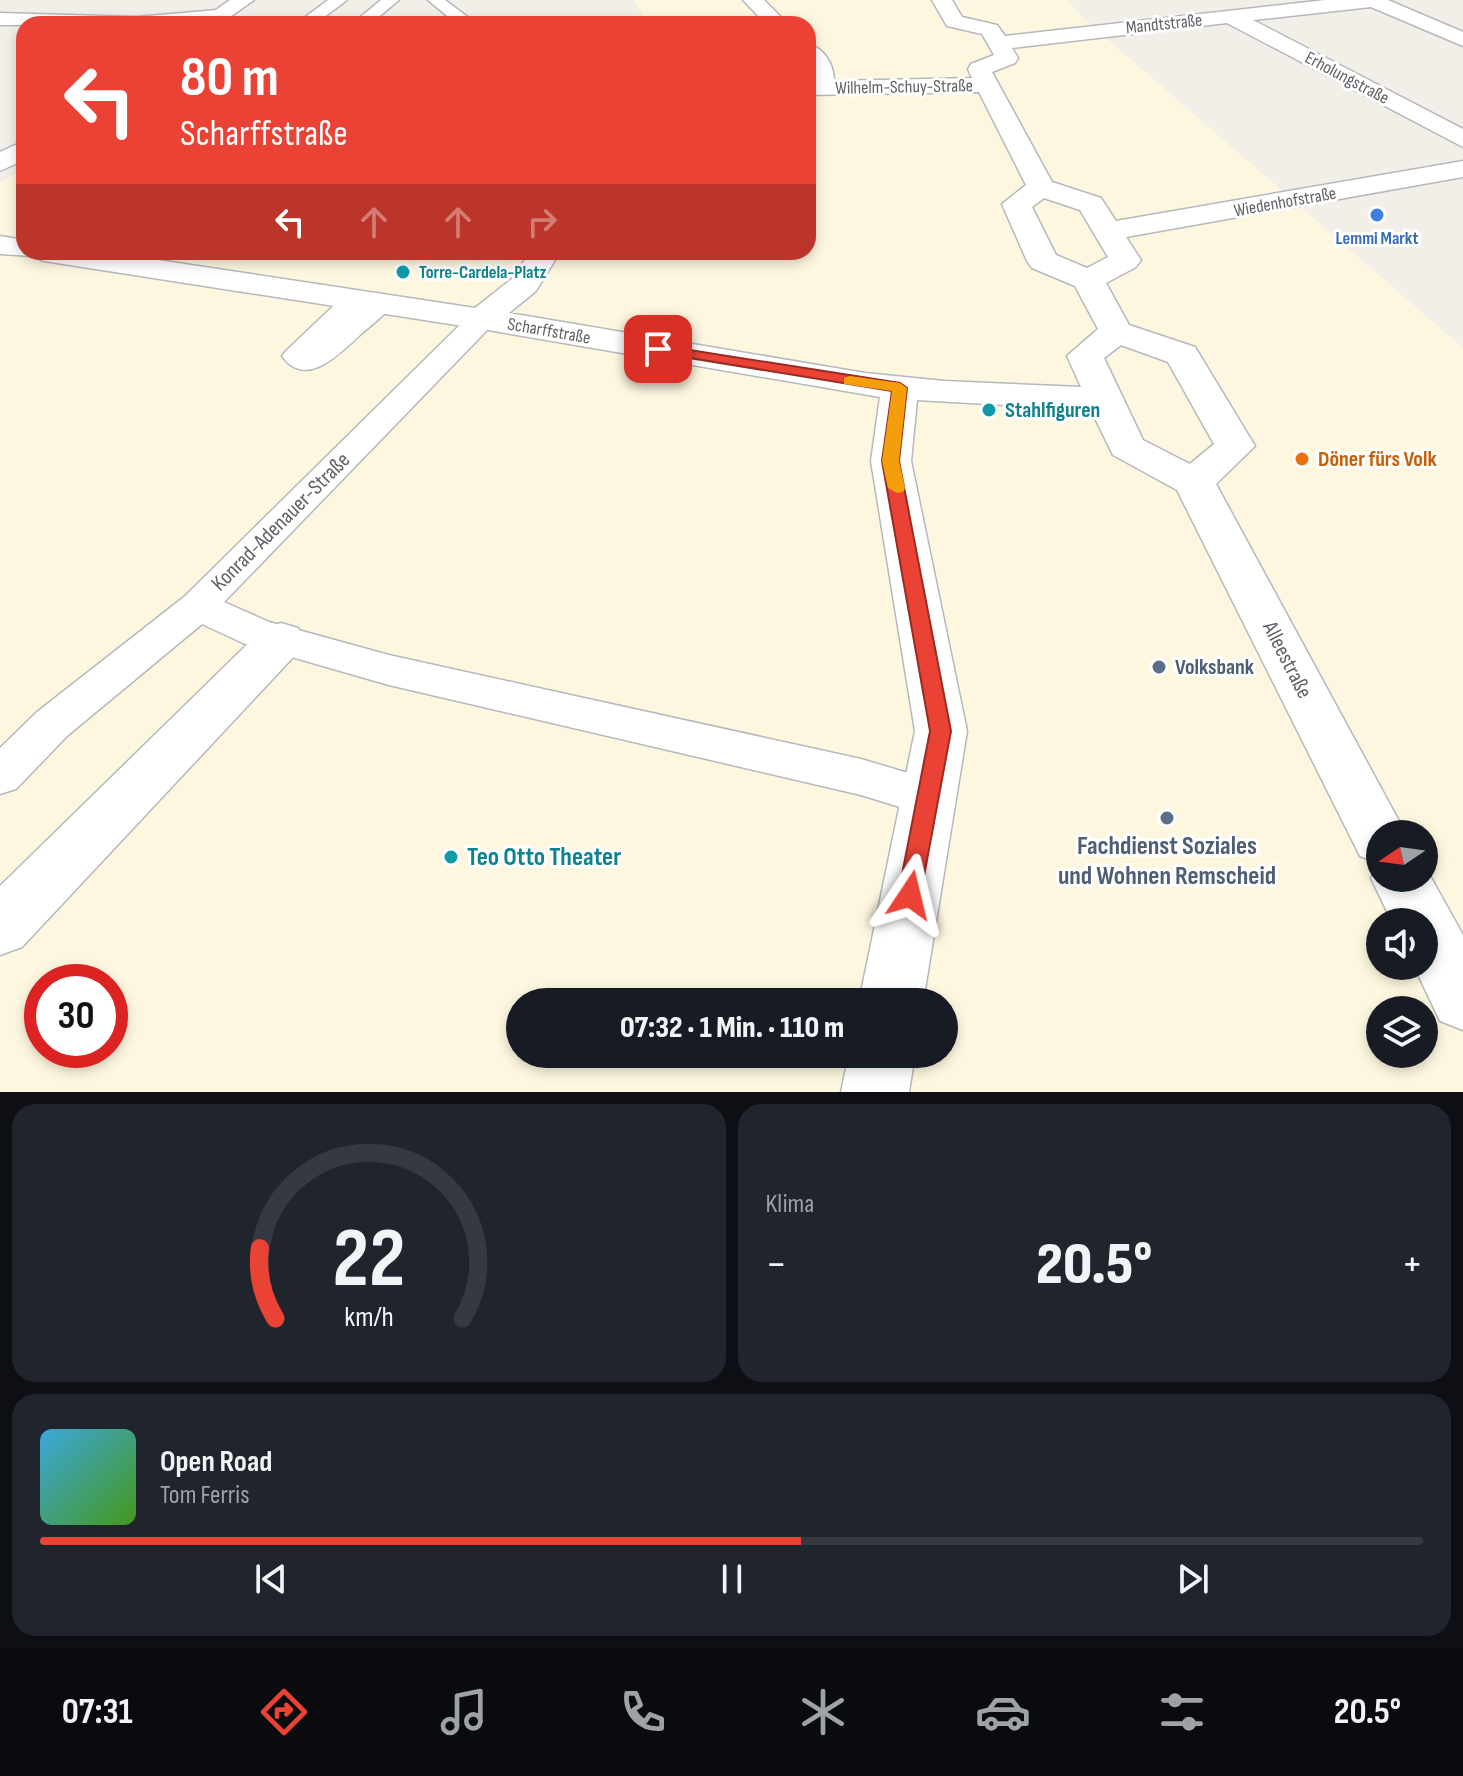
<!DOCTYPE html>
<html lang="de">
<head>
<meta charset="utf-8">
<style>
	:root { --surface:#171b24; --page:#20242c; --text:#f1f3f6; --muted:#9ea1a6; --line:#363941; --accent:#ea4335 }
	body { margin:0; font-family:"Sofia Sans Condensed",sans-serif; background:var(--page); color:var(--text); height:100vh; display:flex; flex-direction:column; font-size:30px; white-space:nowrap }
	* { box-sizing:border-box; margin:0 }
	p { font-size:26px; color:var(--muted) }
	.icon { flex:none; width:44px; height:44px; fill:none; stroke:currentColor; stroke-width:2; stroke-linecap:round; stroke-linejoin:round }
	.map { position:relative; height:1092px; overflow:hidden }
	.drawer { display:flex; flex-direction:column; gap:12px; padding:12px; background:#0d0f14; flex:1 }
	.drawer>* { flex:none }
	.guide { position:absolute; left:16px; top:16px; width:800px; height:244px; border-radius:24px; box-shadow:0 4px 12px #0003; background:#ea4335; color:#fff; overflow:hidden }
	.needle { width:52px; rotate:257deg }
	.controls { position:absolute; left:1366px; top:820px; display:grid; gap:16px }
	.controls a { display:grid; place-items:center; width:72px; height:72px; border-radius:50%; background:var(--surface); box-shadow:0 4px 12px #0003; font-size:40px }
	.speed { position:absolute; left:24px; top:964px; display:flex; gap:16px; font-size:40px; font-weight:700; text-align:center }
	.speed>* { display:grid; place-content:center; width:104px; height:104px; border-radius:50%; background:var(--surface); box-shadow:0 4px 12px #0003; line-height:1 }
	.speed .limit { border:12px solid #d22; background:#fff; color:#111 }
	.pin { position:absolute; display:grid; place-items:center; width:68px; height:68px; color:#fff; margin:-34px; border-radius:16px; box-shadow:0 4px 12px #0006 }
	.me { position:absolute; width:88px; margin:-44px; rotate:10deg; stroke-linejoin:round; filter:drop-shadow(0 0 6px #0008) }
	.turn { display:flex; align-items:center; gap:28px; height:168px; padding:0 32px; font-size:36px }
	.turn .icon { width:104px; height:104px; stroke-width:2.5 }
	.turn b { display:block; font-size:56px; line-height:68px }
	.lanes { display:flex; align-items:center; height:76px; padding:0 32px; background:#0003; justify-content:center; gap:40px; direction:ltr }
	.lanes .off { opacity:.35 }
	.big { font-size:60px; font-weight:800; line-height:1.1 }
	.drawer .tile { flex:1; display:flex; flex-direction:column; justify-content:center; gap:12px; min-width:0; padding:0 28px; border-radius:24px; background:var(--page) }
	.drawer .dial { align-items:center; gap:0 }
	.dial svg { height:208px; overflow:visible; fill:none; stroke:var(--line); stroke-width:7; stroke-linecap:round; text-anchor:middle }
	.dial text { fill:var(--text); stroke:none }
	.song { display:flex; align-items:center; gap:24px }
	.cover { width:96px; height:96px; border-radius:12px; background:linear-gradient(135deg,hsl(200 70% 55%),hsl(100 70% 35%)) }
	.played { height:8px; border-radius:4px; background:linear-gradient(90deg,var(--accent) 55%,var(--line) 55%) }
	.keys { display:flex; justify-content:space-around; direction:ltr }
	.heat { display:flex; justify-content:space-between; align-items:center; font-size:44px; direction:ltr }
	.drawer .tiles { flex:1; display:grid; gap:12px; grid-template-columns:1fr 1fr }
	.tile:last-child { grid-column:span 2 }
	.trip { position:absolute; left:506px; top:988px; width:452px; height:80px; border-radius:40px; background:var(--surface); box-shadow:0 4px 12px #0003; font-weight:800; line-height:80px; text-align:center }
	.dock { display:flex; height:128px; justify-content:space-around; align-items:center; background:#090b0e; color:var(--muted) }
	.dock .icon { width:56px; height:56px }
	.dock .current { color:var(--accent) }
	.dock b { font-size:36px; color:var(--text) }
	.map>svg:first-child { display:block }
</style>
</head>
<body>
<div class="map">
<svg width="1463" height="1092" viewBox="0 0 1463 1092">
	<rect width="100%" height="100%" fill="#f1efe8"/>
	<path fill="#fef7e0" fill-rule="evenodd" d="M 633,0 L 1068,0 L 1082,17 L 1463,348 L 1463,1092 L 0,1092 L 0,183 L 24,168 L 24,252 L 808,252 L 808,24 L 648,24 ZM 1380,834 L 1424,834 L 1424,878 L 1380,878 ZM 1380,922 L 1424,922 L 1424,966 L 1380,966 ZM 42,982 L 110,982 L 110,1050 L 42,1050 ZM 520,1002 L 944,1002 L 944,1054 L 520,1054 ZM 1380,1010 L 1424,1010 L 1424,1054 L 1380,1054 Z"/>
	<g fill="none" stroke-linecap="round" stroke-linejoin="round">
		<defs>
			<path id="lane" d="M 328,0 L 347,0 L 315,24 L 296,24 Z
				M 381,0 L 399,0 L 370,24 L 352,24 Z
				M 428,0 L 445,0 L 477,24 L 457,24 Z
				M 356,292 L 366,294 L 369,299 L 379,296 L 389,298 L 393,304 C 384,316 371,325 360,335 C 340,353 306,390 282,356 L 287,350 L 346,294 Z
				M 482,311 L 492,313 L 496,319 L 492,325 L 224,602 L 269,622 L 389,655 L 861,759 L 945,784 L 952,797 L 945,810 L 929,816 L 861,795 L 389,685 L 243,643 L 202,624 L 67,736 L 16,789 L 0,794 L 0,748 L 37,712 L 184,597 L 472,313 Z"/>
			<path id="street" d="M 743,0 L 764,0 L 788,24 L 766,24 Z
				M 932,0 L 952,0 L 962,17 L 997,25 L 1005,36 L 1325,0 L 1388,0 L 1463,32 L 1463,46 L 1371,7 L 1253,20 L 1463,129 L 1463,147 L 1227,23 L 1012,48 L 1018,58 L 1015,63 L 992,72 L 1052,182 L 1101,198 L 1116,221 L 1463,161 L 1463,177 L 1126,237 L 1141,260 L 1136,267 L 1106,283 L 1129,325 L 1195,347 L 1255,446 L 1216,484 L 1406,834 L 1380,834 L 1380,878 L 1424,878 L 1424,865 L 1463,935 L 1463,1030 L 1440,1021 L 1414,966 L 1424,966 L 1424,922 L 1392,922 L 1371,878 L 1378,863 L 1360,856 L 1177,490 L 1113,455 L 1091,410 L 917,400 L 911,461 L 967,731 L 923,1002 L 859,1002 L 915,731 L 871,461 L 880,397 L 482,329 L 44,261 L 32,256 L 0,254 L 0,236 L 24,240 L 24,252 L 105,252 L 475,308 L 513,278 L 530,252 L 560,252 L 536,291 L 509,313 L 865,373 L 944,381 L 1081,387 L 1067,356 L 1098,329 L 1075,286 L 1032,268 L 1027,261 L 1002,204 L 1026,185 L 979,92 L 808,95 L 811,76 L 808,44 C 824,48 834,64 834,81 L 972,78 L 968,69 L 971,64 L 994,55 L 982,34 L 947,26 ZM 1044,198 L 1080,210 L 1108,257 L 1087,268 L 1056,255 L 1032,207 ZM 1121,345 L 1168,362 L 1214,444 L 1190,464 L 1143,440 L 1104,358 Z
				M 217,10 L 227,16 L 224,20 L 195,24 L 0,25 L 0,13 L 137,17 Z
				M 281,623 L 298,628 L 305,640 L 298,652 L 22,947 L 0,955 L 0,886 L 264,628 Z
				M 849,1054 L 915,1054 L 909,1092 L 841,1092 Z"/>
			<path id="secondary" d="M 230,0 L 254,0 L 220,24 L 196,24 Z
				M 24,141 L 24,160 L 0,171 L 0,152 Z"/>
		</defs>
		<use href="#lane" stroke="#b5b8bc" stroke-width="3"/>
		<use href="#street" stroke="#b5b8bc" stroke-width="3"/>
		<use href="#secondary" stroke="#b6babf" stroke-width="3"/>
		<use href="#lane" fill="#fff" fill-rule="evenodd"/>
		<use href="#street" fill="#fff" fill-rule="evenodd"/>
		<use href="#secondary" fill="#fff" fill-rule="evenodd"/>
	</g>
	<path fill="#ea4335" stroke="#982c22" stroke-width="2" d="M 658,345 L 900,383 L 907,388 L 899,461 L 951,731 L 919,903 L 910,906 L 902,903 L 898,895 L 930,731 L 882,461 L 892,391 L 653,352 L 651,349 Z"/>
	<path fill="#f59e0b" d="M 850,376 L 900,383 L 907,388 L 899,461 L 905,488 L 903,492 L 897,493 L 888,488 L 882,461 L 892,391 L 844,384 L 844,378 Z"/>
	<circle fill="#3f7fe0" stroke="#fff" stroke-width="3" cx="1377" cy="215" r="8"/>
	<g fill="#0f9aa8" stroke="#fff" stroke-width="3">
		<circle cx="403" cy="272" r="8"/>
		<circle cx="989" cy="410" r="8"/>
		<circle cx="451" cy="857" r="8"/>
	</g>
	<circle fill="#e8710a" stroke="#fff" stroke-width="3" cx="1302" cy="459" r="8"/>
	<g fill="#5c6f8a" stroke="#fff" stroke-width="3">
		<circle cx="1159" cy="667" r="8"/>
		<circle cx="1167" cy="818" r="8"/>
	</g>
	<g text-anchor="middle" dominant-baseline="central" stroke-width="6" stroke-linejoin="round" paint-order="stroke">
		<g font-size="18" fill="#5f6368" stroke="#fff">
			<text transform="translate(1164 24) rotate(-6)">Mandtstraße</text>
			<text transform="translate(1347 78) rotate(28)">Erholungstraße</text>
			<text transform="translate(904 87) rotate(-1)">Wilhelm-Schuy-Straße</text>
			<text transform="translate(1285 202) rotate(-10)">Wiedenhofstraße</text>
			<text transform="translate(549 331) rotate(10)">Scharffstraße</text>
		</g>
		<g font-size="18" font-weight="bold" fill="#366cbe" stroke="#fff">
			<text x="1377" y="238">Lemmi Markt</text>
		</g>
		<g font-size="18" font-weight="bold" fill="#0d838f" stroke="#fff" text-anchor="start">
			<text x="419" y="272">Torre-Cardela-Platz</text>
		</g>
		<g font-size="22" font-weight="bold" fill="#0d838f" stroke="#fff" text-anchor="start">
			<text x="1005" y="410">Stahlfiguren</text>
		</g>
		<g font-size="22" font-weight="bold" fill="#c56008" stroke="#fff" text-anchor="start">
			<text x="1318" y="459">Döner fürs Volk</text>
		</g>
		<g font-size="22" fill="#5f6368" stroke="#fff">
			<text transform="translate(281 522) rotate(-45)">Konrad-Adenauer-Straße</text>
			<text transform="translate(1287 660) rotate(63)">Alleestraße</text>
		</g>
		<g font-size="22" font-weight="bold" fill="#4e5e75" stroke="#fff" text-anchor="start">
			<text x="1175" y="667">Volksbank</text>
		</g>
		<g font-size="26" font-weight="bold" fill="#4e5e75" stroke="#fff">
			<text x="1167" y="846">Fachdienst Soziales<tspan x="1167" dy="30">und Wohnen Remscheid</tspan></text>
		</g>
		<g font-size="26" font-weight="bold" fill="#0d838f" stroke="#fff" text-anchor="start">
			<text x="467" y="857">Teo Otto Theater</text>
		</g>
	</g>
</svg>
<div class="controls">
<a><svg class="needle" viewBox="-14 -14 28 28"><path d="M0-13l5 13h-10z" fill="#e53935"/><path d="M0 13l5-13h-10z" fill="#9ea1a6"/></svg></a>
<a><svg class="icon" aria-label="sound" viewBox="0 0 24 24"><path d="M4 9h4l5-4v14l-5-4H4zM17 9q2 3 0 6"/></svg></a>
<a><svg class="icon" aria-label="layers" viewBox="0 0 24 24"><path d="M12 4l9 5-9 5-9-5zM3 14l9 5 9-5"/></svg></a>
</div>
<div class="speed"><div class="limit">30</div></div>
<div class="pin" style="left:658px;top:349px;background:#d93025"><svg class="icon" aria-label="arrive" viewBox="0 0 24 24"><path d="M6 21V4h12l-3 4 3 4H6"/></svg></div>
<svg class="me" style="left:910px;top:895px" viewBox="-20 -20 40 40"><path d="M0-17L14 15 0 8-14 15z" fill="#ea4335" stroke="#fff" stroke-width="4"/></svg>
<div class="trip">07:32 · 1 Min. · 110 m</div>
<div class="guide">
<div class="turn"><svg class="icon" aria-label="left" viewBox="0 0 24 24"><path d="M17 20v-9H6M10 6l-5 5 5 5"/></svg><div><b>80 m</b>Scharffstraße</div></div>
<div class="lanes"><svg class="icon" aria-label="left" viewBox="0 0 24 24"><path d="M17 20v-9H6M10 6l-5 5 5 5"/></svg><svg class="icon off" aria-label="ahead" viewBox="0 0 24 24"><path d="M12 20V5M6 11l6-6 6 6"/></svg><svg class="icon off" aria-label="ahead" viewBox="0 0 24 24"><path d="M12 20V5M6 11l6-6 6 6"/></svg><svg class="icon off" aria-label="right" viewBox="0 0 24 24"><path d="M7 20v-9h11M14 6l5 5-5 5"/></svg></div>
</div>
</div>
<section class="drawer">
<div class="tiles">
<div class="tile dial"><svg viewBox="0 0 100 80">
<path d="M14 69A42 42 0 1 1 86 69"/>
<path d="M14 69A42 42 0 0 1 8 42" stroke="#ea4335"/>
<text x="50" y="56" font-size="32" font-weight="700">22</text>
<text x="50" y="72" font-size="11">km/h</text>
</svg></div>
<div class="tile"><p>Klima</p>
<div class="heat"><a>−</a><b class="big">20.5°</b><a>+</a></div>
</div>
<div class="tile">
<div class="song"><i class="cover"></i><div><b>Open Road</b><p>Tom Ferris</p></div></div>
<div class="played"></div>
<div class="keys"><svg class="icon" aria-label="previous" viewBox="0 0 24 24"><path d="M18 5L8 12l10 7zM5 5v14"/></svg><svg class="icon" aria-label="pause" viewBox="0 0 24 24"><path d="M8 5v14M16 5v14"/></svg><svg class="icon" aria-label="next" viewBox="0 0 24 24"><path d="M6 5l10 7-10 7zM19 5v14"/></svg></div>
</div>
</div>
</section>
<nav class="dock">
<b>07:31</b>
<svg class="icon current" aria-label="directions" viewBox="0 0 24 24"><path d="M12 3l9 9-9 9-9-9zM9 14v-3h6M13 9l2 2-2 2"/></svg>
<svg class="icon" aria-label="music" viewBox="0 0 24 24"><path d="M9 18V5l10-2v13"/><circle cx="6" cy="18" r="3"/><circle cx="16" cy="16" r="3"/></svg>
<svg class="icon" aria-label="phone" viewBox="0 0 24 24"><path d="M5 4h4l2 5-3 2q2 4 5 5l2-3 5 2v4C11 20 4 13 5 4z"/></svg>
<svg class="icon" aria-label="climate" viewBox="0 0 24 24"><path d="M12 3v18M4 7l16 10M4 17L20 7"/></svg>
<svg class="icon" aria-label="car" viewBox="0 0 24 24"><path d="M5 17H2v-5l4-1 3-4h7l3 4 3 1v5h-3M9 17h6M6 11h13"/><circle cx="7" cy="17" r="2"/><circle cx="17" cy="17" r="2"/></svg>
<svg class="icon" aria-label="filters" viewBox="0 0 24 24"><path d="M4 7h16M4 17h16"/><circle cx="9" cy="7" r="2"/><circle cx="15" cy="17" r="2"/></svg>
<b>20.5°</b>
</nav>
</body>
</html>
